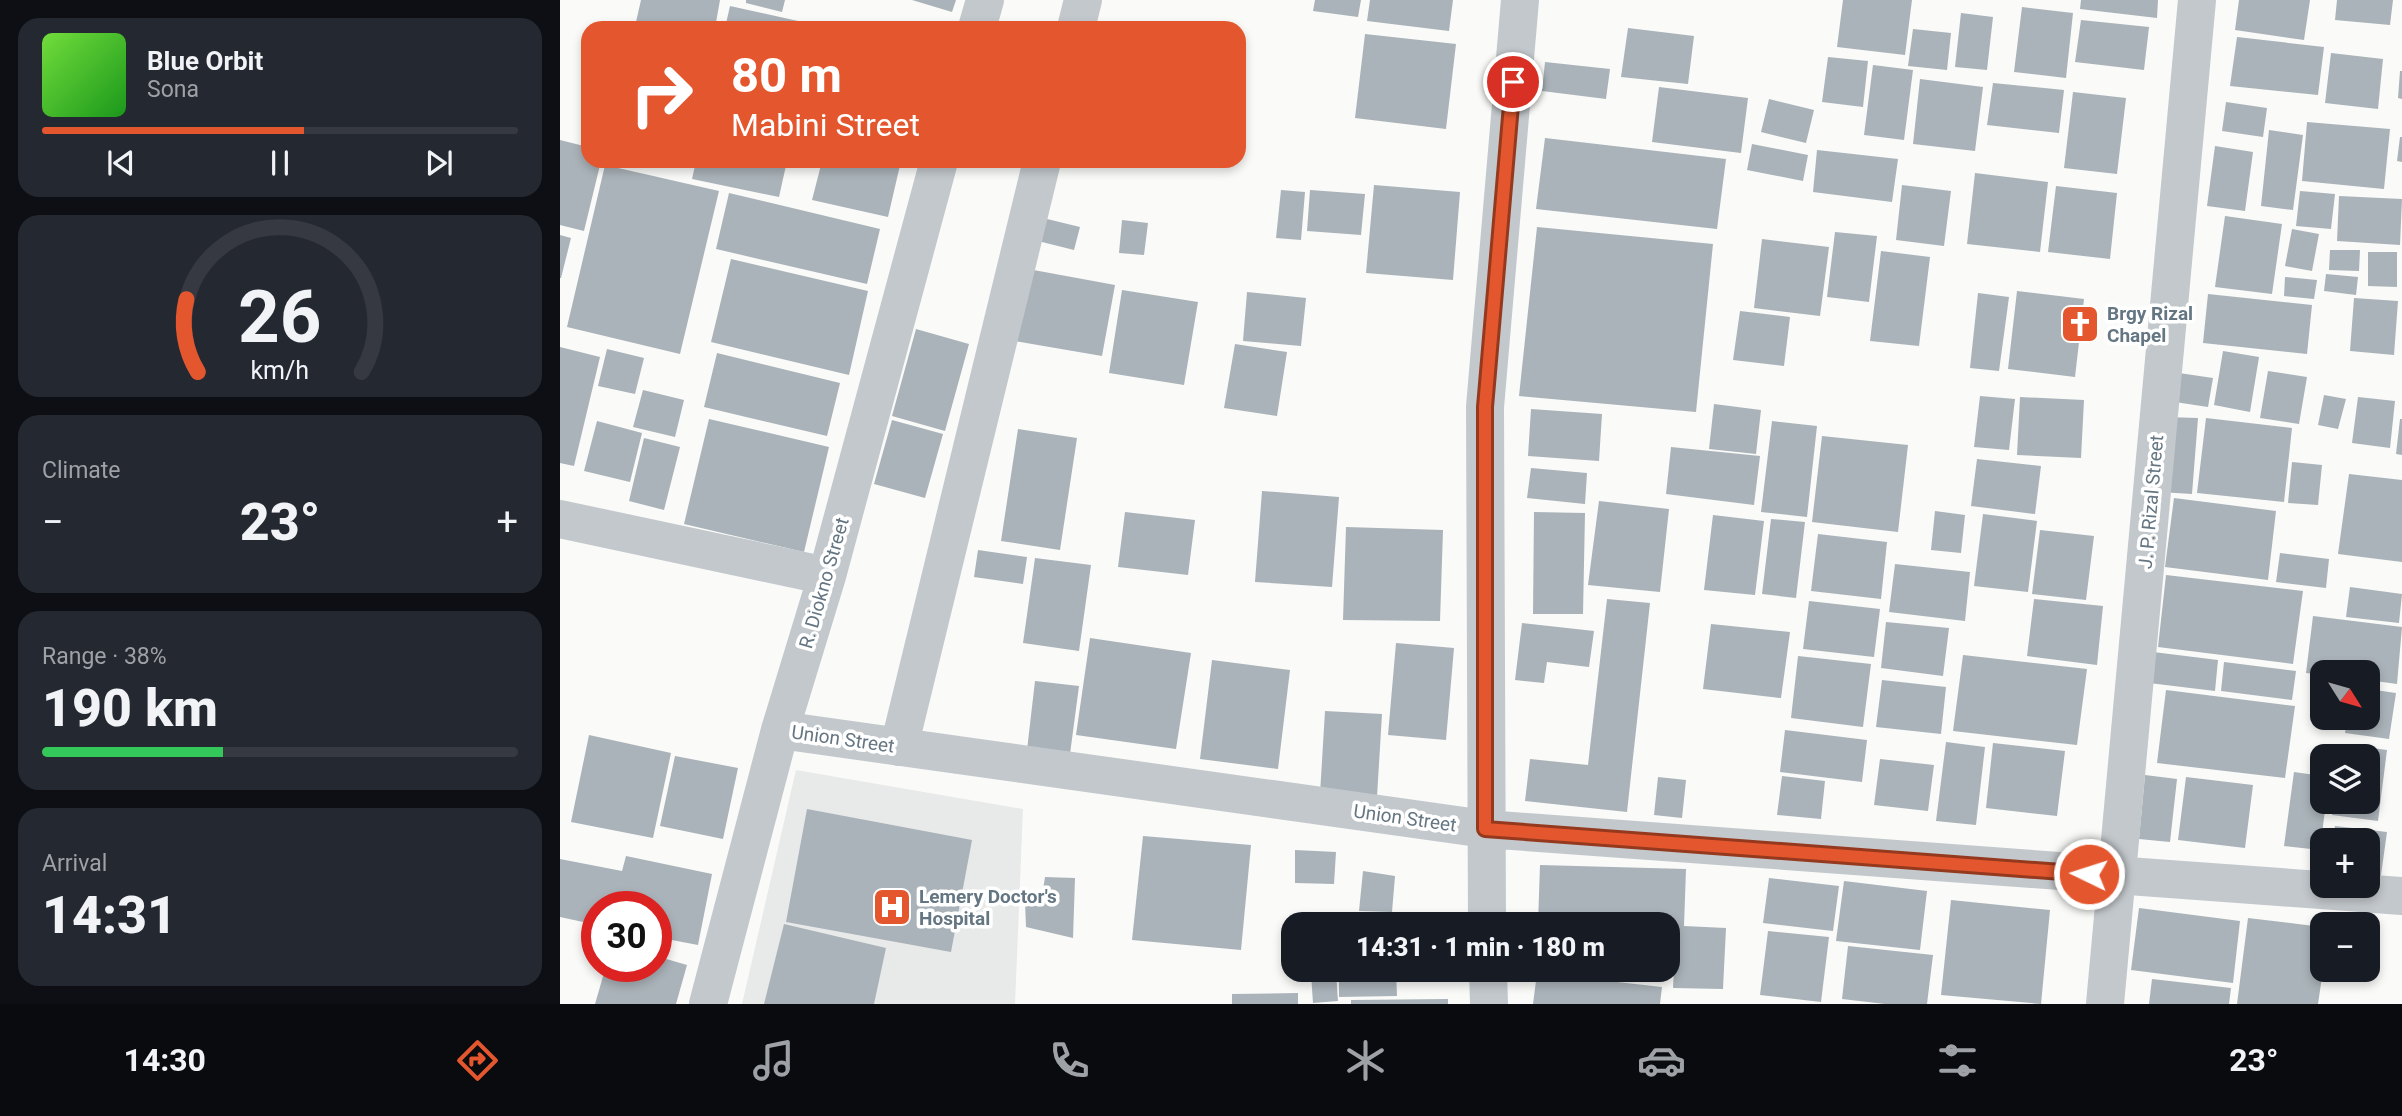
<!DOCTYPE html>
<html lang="en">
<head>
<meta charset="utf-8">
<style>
	:root { --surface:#171b24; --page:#242831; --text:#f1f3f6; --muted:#9ea1a6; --line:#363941; --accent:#e4572e }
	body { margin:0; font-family:Roboto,sans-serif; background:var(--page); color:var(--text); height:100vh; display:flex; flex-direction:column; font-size:26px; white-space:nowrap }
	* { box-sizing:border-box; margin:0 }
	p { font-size:23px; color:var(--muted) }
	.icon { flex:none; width:38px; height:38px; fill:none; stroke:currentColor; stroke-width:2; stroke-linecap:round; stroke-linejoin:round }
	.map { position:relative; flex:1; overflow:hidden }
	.drawer { display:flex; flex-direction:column; gap:18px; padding:18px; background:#0d0f14; width:560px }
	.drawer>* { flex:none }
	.hud { position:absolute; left:21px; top:21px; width:665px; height:147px; border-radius:21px; box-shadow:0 4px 10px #0003; background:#e4572e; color:#fff; overflow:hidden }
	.needle { width:46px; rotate:127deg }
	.fabs { position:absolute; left:1750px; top:660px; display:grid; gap:14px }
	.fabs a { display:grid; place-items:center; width:70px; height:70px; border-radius:14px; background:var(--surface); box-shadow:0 4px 10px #0003; font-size:35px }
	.speed { position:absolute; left:21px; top:891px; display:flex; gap:14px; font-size:35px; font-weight:700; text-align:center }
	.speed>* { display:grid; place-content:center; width:91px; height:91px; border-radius:50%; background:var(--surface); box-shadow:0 4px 10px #0003; line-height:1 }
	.speed .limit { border:10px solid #d22; background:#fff; color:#111 }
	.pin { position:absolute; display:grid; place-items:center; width:60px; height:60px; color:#fff; margin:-30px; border:4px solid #fff; border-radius:50%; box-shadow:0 2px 7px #0007 }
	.me { position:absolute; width:77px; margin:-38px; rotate:274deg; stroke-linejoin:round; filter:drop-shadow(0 0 5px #0008) }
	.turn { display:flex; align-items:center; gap:24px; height:147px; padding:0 35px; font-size:32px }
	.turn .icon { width:91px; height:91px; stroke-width:2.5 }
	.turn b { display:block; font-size:49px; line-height:60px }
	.big { font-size:52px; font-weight:800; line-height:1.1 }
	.drawer .tile { flex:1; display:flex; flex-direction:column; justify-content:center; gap:10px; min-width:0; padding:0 24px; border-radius:21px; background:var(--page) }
	.drawer .dial { align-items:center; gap:0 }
	.dial svg { height:182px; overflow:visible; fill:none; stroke:var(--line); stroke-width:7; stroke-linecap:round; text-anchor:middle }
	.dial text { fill:var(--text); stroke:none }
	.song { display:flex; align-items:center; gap:21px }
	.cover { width:84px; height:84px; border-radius:10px; background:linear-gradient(135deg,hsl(100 70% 55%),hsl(120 70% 35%)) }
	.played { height:7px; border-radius:4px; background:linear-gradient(90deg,var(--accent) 55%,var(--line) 55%) }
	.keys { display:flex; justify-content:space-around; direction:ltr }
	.heat { display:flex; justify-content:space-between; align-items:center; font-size:38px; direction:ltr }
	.charge { height:10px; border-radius:5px; background:linear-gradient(90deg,#34c759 38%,var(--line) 0) }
	.trip { position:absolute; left:721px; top:912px; width:399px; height:70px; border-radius:21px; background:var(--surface); box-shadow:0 4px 10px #0003; font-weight:800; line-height:70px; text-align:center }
	.menu { display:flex; height:112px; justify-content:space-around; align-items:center; background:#090b0e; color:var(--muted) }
	.menu .icon { width:49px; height:49px }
	.menu .current { color:var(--accent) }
	.menu b { font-size:32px; color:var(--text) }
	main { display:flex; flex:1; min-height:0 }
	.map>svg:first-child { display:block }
</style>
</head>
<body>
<main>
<section class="drawer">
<div class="tile">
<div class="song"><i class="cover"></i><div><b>Blue Orbit</b><p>Sona</p></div></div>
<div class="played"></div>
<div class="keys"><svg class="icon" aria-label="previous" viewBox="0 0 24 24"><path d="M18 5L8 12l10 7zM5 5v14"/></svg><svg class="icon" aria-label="pause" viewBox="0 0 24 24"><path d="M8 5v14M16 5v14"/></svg><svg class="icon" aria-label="next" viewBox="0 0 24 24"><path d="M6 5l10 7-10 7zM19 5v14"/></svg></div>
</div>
<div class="tile dial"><svg viewBox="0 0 100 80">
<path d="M14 69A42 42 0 1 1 86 69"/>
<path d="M14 69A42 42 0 0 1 9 37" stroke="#e4572e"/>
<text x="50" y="56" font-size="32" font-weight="700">26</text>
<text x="50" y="72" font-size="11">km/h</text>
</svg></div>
<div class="tile"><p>Climate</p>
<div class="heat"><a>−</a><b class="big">23°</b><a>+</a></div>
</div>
<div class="tile"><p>Range · 38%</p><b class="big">190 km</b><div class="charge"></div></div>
<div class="tile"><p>Arrival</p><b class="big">14:31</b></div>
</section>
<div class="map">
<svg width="1842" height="1004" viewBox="0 0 1842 1004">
	<rect width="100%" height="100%" fill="#fafaf8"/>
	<path fill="#e8e9e9" d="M 236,770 L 463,809 L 455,1004 L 182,1004 Z"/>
	<path fill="#aab3b9" d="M 81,0 L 160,0 L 155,28 L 109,28 L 76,22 Z
		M 186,0 L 225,0 L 222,12 L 186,3 Z
		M 352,0 L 396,0 L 392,12 Z
		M 755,0 L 801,0 L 798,17 L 753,11 Z
		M 810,0 L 893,0 L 889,31 L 807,21 Z
		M 1283,0 L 1352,0 L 1345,55 L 1277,47 Z
		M 1521,0 L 1598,0 L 1597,18 L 1520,9 Z
		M 1679,0 L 1750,0 L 1744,40 L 1675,30 Z
		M 1777,0 L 1833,0 L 1830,25 L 1775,20 Z
		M 170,6 L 256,25 L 256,28 L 165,28 Z
		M 1462,7 L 1513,13 L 1506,78 L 1454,72 Z
		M 1401,13 L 1433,17 L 1427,70 L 1395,67 Z
		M 1521,20 L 1589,27 L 1584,70 L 1515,62 Z
		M 1068,28 L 1134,36 L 1128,84 L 1061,77 Z
		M 1353,29 L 1391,33 L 1387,70 L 1348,66 Z
		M 805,34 L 896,44 L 886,129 L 795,118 Z
		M 1677,37 L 1764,47 L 1758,95 L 1670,86 Z
		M 1771,53 L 1823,59 L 1818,109 L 1765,103 Z
		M 1268,57 L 1308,61 L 1303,107 L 1262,102 Z
		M 985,62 L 1050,69 L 1046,99 L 982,91 Z
		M 1313,65 L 1353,70 L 1344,140 L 1304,135 Z
		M 1840,71 L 1842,71 L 1842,99 L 1838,98 Z
		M 1360,79 L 1423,87 L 1415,151 L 1353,144 Z
		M 1433,83 L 1504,90 L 1499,133 L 1427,125 Z
		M 1099,87 L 1188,98 L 1181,153 L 1092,142 Z
		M 1513,92 L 1566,98 L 1557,174 L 1504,168 Z
		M 1209,99 L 1254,110 L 1246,143 L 1201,132 Z
		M 1666,102 L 1707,108 L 1703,137 L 1662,131 Z
		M 1747,122 L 1830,129 L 1824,189 L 1742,181 Z
		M 1709,130 L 1743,135 L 1733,210 L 1701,206 Z
		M 1840,137 L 1842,137 L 1842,162 L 1837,161 Z
		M 985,138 L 1166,159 L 1157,229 L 976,209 Z
		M 0,140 L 28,147 L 28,161 L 41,161 L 24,231 L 0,225 Z
		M 1192,144 L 1248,155 L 1243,181 L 1187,170 Z
		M 1655,146 L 1693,152 L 1685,211 L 1647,206 Z
		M 1257,150 L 1338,159 L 1332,202 L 1253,192 Z
		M 136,161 L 227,161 L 219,197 L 132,179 Z
		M 262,161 L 341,161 L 328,217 L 252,200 Z
		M 45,165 L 159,191 L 120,354 L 7,327 Z
		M 1415,173 L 1488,182 L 1480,252 L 1407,244 Z
		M 814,185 L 900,192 L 893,280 L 806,273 Z
		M 1342,185 L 1391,191 L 1384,246 L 1336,240 Z
		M 1496,186 L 1557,193 L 1550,259 L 1488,252 Z
		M 721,190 L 745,192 L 741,240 L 716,238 Z
		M 750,190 L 805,194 L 801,235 L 747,231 Z
		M 1740,191 L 1775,194 L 1771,229 L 1736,226 Z
		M 169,193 L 320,229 L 307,284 L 156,249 Z
		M 1779,196 L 1842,199 L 1840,245 L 1777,241 Z
		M 1665,216 L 1722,224 L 1712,294 L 1655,287 Z
		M 483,218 L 520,227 L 514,250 L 478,241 Z
		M 562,220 L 588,223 L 584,255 L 559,253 Z
		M 977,227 L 1153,244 L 1136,412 L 959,396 Z
		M 1732,229 L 1759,234 L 1752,271 L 1725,266 Z
		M 1275,232 L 1317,236 L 1309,302 L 1267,297 Z
		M 0,235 L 11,238 L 1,278 L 0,278 Z
		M 1202,239 L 1269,247 L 1260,316 L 1194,308 Z
		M 1770,250 L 1800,250 L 1799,271 L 1769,270 Z
		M 1321,251 L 1370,257 L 1359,346 L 1310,341 Z
		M 1808,252 L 1837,252 L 1837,287 L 1808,286 Z
		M 171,259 L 308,291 L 289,375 L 151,342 Z
		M 468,269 L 555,285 L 542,356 L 454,341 Z
		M 1766,274 L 1798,277 L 1796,295 L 1764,291 Z
		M 1725,277 L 1757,280 L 1754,299 L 1724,296 Z
		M 562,290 L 638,302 L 624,385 L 549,373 Z
		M 1457,291 L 1524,299 L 1515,377 L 1448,369 Z
		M 687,292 L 746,298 L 741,346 L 683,341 Z
		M 1418,293 L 1449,297 L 1439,371 L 1410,368 Z
		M 1648,294 L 1752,305 L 1747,354 L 1643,343 Z
		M 1794,298 L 1838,301 L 1834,355 L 1790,351 Z
		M 1180,311 L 1230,317 L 1224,366 L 1173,360 Z
		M 356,329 L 409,344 L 385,431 L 332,416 Z
		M 675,344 L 727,352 L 717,416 L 664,408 Z
		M 0,347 L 40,357 L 14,466 L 0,463 Z
		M 47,349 L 84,358 L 75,394 L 38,386 Z
		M 1663,351 L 1699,357 L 1690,412 L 1654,405 Z
		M 157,353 L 280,383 L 267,436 L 144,407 Z
		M 1708,371 L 1747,377 L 1739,424 L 1700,418 Z
		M 1619,373 L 1653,378 L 1648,407 L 1615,402 Z
		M 83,390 L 124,400 L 115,437 L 73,427 Z
		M 1764,395 L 1786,399 L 1778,429 L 1758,425 Z
		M 1420,396 L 1455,399 L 1449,450 L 1414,447 Z
		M 1460,397 L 1524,400 L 1521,458 L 1457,455 Z
		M 1798,397 L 1835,401 L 1830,448 L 1792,443 Z
		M 1154,404 L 1201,410 L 1196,454 L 1149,449 Z
		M 971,409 L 1042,414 L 1039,461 L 968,456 Z
		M 1606,417 L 1638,418 L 1632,494 L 1600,492 Z
		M 1646,418 L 1732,428 L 1724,502 L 1637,493 Z
		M 149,419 L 269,447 L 244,552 L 124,524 Z
		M 1840,419 L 1842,419 L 1842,455 L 1836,454 Z
		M 332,420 L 383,434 L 365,498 L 314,484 Z
		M 37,421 L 82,433 L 70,482 L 24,471 Z
		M 1212,421 L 1257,426 L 1247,517 L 1201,512 Z
		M 458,429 L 517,438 L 500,550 L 441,541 Z
		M 1262,436 L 1348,445 L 1338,532 L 1252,522 Z
		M 84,438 L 120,447 L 104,510 L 69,501 Z
		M 1111,447 L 1200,456 L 1194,505 L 1106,494 Z
		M 1417,459 L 1481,466 L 1475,514 L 1411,506 Z
		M 1732,462 L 1762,465 L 1758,505 L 1728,503 Z
		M 971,468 L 1027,473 L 1025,504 L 967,498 Z
		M 1789,474 L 1842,480 L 1842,562 L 1778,554 Z
		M 702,491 L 779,497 L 772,587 L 695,582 Z
		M 1614,498 L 1716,511 L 1708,580 L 1605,567 Z
		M 1039,501 L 1109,509 L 1100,592 L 1028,585 Z
		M 1375,511 L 1405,515 L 1401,553 L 1371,550 Z
		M 565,512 L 635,520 L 628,575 L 558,567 Z
		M 974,512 L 1025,513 L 1023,614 L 973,614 Z
		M 1423,514 L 1477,521 L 1468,592 L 1414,586 Z
		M 1153,515 L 1204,521 L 1195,595 L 1144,590 Z
		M 1211,519 L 1245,522 L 1236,598 L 1202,594 Z
		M 786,527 L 883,530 L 880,621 L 783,620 Z
		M 1480,530 L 1534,536 L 1526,600 L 1472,594 Z
		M 1258,534 L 1327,542 L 1321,599 L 1251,591 Z
		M 418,550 L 467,557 L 463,584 L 414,577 Z
		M 1720,553 L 1769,559 L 1766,588 L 1716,582 Z
		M 475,558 L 531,565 L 519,651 L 463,643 Z
		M 1335,564 L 1410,572 L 1405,621 L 1329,612 Z
		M 1606,575 L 1743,591 L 1733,664 L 1598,647 Z
		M 1790,587 L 1842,594 L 1839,623 L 1786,617 Z
		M 1047,599 L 1090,603 L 1067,812 L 965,801 L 970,759 L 1028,765 Z
		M 1474,599 L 1543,606 L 1537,665 L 1467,656 Z
		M 1249,601 L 1320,609 L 1314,657 L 1243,649 Z
		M 1753,616 L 1842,627 L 1837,684 L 1808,680 L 1808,672 L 1762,672 L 1762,675 L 1746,673 Z
		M 1326,622 L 1389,628 L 1383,676 L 1321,668 Z
		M 962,623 L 1034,631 L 1029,667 L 987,662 L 984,683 L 955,680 Z
		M 1151,624 L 1230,632 L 1221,698 L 1143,689 Z
		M 530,638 L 631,653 L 616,749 L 516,735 Z
		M 836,643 L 894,648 L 886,740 L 828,735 Z
		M 1593,652 L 1658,660 L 1655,691 L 1589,683 Z
		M 1403,655 L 1527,669 L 1517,745 L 1393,731 Z
		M 1238,656 L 1311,664 L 1303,727 L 1231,718 Z
		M 652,660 L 730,670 L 718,769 L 640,759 Z
		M 1664,662 L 1736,671 L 1732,700 L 1661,691 Z
		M 1322,680 L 1386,687 L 1381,734 L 1316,727 Z
		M 475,681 L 519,686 L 510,754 L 467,750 Z
		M 1808,689 L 1836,693 L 1829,739 L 1785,733 L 1787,718 L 1808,718 Z
		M 1606,690 L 1735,706 L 1725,778 L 1597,763 Z
		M 765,711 L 822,714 L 817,797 L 760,794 Z
		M 1225,730 L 1307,740 L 1302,782 L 1220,772 Z
		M 29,735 L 111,753 L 93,838 L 11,822 Z
		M 1386,742 L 1425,747 L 1416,825 L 1376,821 Z
		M 1433,743 L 1505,751 L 1497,816 L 1426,808 Z
		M 1781,744 L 1827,750 L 1818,821 L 1772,815 L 1774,802 L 1808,802 L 1808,756 L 1779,756 Z
		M 115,756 L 178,768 L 163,839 L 100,826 Z
		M 1320,759 L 1374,765 L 1368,811 L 1314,805 Z
		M 1734,772 L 1762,776 L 1762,802 L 1766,802 L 1760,850 L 1724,846 Z
		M 1585,775 L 1617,779 L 1610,842 L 1579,839 Z
		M 1222,776 L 1265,781 L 1261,819 L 1217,815 Z
		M 1098,777 L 1126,780 L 1122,818 L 1094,815 Z
		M 1626,777 L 1693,785 L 1685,848 L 1618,840 Z
		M 247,809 L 412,840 L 391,952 L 226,922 Z
		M 1775,826 L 1827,832 L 1820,882 L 1808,881 L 1808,840 L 1773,840 Z
		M 583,836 L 691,845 L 681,950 L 572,940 Z
		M 735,850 L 776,852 L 774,884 L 735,883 Z
		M 66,856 L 152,874 L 138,945 L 96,937 L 96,906 L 37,906 L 37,925 L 0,917 L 0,859 L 62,871 Z
		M 980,865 L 1126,869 L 1124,926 L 1166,928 L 1163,989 L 1113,988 L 1114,968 L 1108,968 L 1108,924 L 978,924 Z
		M 803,871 L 835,876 L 832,912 L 799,911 Z
		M 485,877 L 515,878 L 513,938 L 466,927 L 465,902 L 481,903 Z
		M 1209,878 L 1279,886 L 1273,931 L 1203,923 Z
		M 1284,881 L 1367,891 L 1360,950 L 1276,941 Z
		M 1391,900 L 1490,910 L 1481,1004 L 1381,995 Z
		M 1579,908 L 1680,921 L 1673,983 L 1571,970 Z
		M 1688,918 L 1762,927 L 1763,970 L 1758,1004 L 1677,1004 Z
		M 224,924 L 326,948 L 314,1004 L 204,1004 Z
		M 1208,931 L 1269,937 L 1261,1002 L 1200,995 Z
		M 1288,946 L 1373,955 L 1367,1004 L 1325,1004 L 1282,999 Z
		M 96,956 L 127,965 L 116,1004 L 35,1004 L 46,966 L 96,966 Z
		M 779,970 L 836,970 L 837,996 L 779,997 Z
		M 776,972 L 778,1001 L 753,1003 L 751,974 Z
		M 977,973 L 1102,987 L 1100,1004 L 973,1004 Z
		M 1592,979 L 1671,988 L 1669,1004 L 1589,1004 Z
		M 738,993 L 738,1004 L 672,1004 L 672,994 Z
		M 888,999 L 888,1004 L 791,1004 L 791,1000 Z"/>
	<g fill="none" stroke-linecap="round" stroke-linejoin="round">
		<path stroke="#c3c8cc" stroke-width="38" d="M 417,28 L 425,0
			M 516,28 L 523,0
			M 0,519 L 267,576
			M 220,730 L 925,829 L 1842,896
			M 339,747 L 482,161
			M 927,924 L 925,407 L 960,0
			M 928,970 L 929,1004
			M 148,1004 L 220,730 L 267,576 L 379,161
			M 1545,1004 L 1637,0"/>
	</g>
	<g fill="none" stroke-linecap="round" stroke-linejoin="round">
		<defs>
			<path id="route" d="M 953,82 L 925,407 L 925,829 L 1529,874"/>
		</defs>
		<use href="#route" stroke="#94391e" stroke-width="18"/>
		<use href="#route" stroke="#e4572e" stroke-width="12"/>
	</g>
	<defs>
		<symbol id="church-square" viewBox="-11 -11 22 22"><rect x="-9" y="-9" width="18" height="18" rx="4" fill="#e4572e" stroke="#fff"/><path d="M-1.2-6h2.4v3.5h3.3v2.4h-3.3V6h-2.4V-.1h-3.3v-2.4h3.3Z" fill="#fff"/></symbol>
		<symbol id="hospital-square" viewBox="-11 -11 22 22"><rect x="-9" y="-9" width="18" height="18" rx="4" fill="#e4572e" stroke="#fff"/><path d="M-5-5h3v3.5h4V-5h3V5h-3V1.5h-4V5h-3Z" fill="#fff"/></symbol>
	</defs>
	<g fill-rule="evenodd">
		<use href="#church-square" x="1498" y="302" width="44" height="44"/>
		<use href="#hospital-square" x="310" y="885" width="44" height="44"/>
	</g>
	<g text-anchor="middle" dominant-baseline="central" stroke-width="7" stroke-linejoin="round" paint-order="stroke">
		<g font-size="19" font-weight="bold" fill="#657683" stroke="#fff" text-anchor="start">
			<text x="1547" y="313">Brgy Rizal<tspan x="1547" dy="22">Chapel</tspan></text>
			<text x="359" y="896">Lemery Doctor's<tspan x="359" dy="22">Hospital</tspan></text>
		</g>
		<g font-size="19" fill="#657683" stroke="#fff">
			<text transform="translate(1591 502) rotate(-85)">J. P. Rizal Street</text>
			<text transform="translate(264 583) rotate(-74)">R. Diokno Street</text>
			<text transform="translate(283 739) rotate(8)">Union Street</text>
			<text transform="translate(845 818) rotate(8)">Union Street</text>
		</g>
	</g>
</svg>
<div class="fabs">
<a><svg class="needle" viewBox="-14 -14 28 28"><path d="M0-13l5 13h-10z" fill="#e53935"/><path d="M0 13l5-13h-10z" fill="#9ea1a6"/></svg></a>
<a><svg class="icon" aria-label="layers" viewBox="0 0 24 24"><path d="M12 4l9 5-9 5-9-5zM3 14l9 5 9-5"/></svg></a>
<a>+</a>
<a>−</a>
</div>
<div class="speed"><div class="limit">30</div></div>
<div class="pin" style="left:953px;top:82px;background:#d93025"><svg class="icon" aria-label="arrive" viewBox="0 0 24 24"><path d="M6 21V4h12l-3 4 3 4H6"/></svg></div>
<svg class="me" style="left:1529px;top:874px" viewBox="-20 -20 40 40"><circle r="17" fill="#e4572e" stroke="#fff" stroke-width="3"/><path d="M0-11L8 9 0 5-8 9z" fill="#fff"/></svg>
<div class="trip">14:31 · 1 min · 180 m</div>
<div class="hud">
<div class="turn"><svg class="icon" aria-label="right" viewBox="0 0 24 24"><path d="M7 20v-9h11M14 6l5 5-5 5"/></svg><div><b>80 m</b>Mabini Street</div></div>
</div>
</div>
</main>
<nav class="menu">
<b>14:30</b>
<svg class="icon current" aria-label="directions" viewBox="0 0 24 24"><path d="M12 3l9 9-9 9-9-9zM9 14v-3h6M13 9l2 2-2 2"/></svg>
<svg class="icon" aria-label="music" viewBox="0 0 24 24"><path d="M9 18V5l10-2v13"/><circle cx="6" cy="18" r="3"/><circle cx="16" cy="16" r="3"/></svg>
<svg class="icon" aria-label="phone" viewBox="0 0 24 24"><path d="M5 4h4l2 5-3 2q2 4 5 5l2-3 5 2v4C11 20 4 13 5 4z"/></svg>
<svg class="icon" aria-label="climate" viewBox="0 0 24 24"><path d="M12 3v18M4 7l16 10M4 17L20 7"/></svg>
<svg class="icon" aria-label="car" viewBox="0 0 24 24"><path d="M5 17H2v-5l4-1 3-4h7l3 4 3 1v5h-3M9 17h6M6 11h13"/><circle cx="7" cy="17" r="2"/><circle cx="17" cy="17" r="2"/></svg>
<svg class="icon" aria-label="filters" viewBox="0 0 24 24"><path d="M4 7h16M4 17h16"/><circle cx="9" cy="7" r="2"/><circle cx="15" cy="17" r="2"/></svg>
<b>23°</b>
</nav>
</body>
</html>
